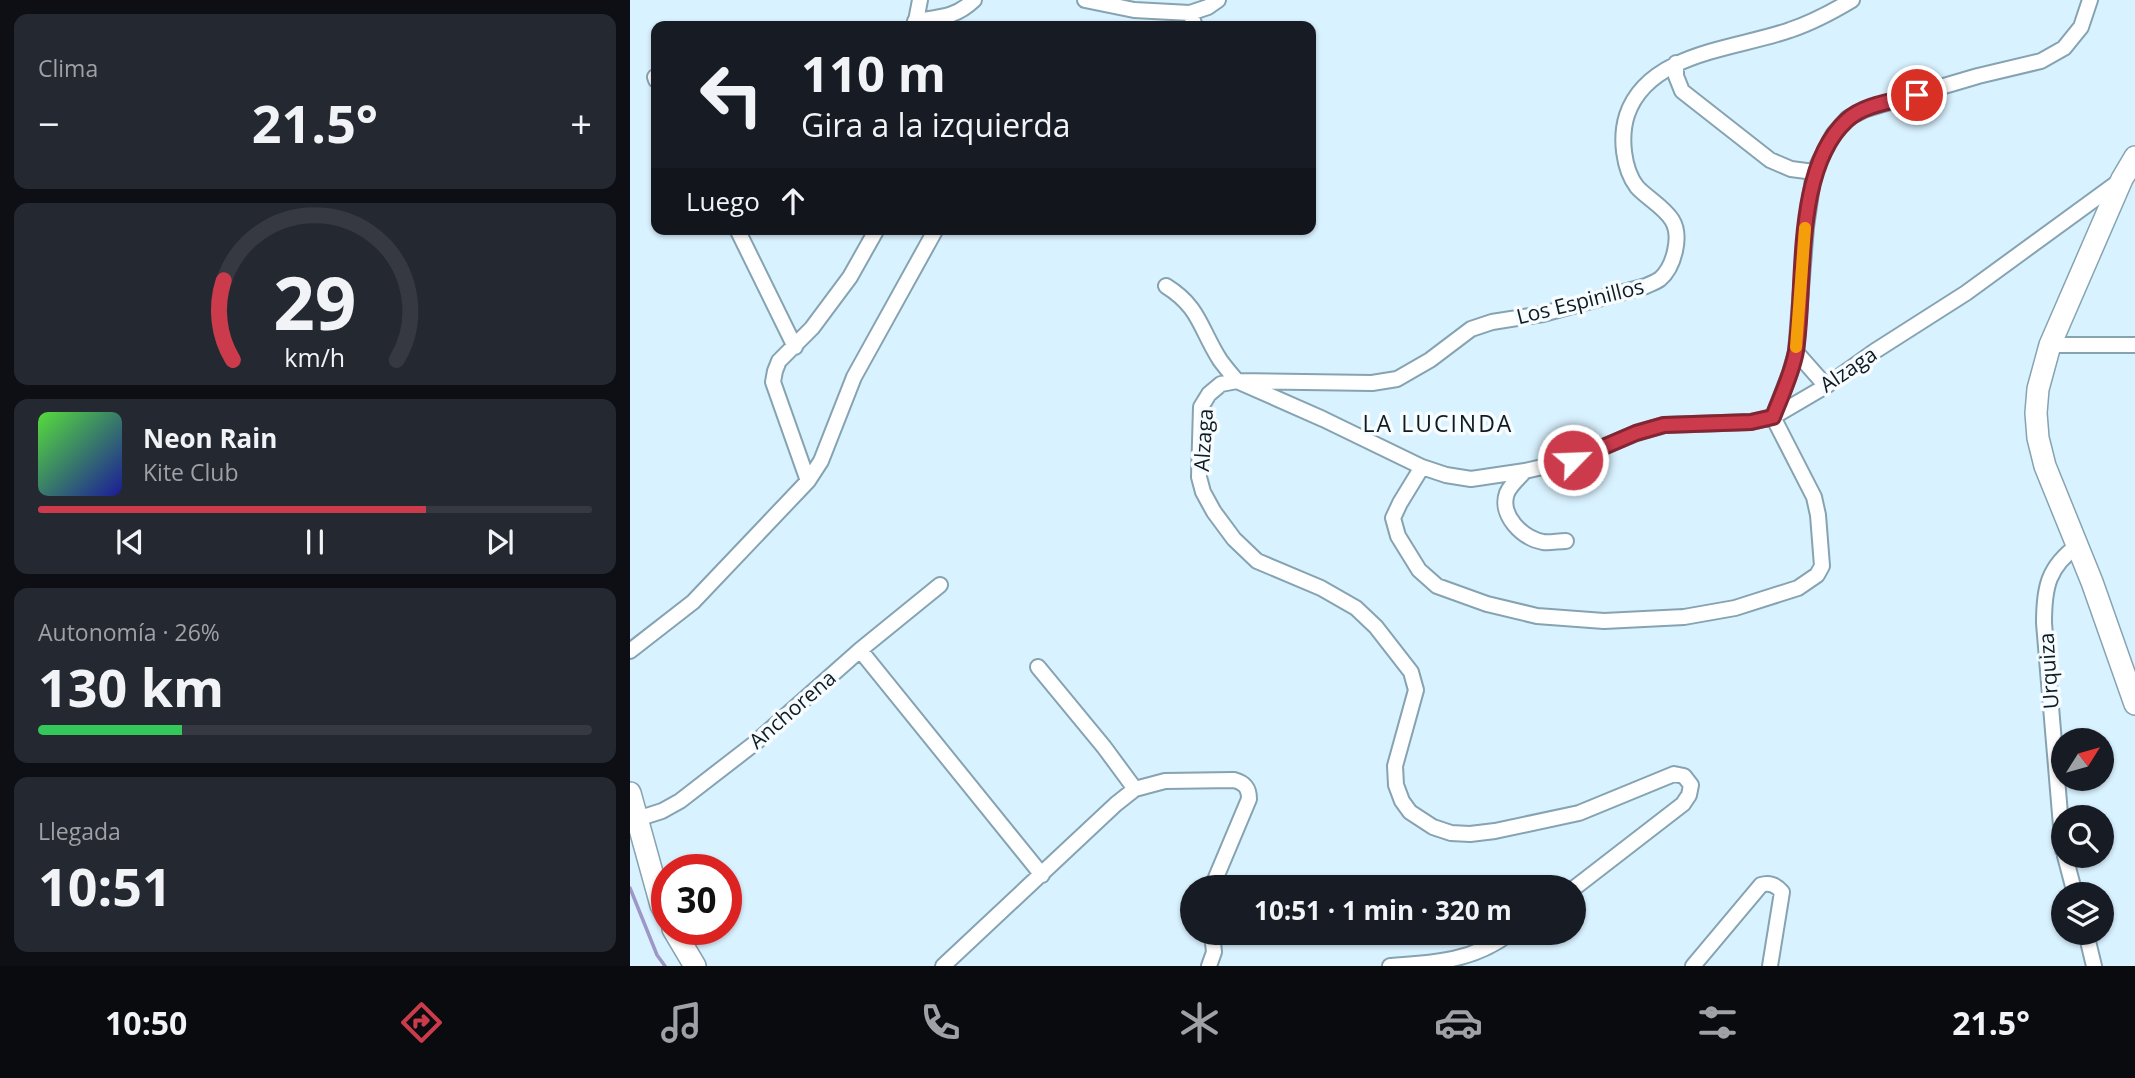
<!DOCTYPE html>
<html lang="es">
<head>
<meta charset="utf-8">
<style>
	:root { --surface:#171b24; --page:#242831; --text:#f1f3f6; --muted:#9ea1a6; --line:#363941; --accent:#cb3b4c }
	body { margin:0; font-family:"Open Sans",sans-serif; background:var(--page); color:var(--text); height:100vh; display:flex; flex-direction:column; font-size:26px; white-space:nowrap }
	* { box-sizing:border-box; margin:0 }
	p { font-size:23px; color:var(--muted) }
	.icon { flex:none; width:38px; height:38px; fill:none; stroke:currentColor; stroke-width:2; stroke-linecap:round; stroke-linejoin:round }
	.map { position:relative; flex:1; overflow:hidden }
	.sheet { display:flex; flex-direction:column; gap:14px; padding:14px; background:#0d0f14; width:630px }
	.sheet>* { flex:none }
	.guide { position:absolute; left:21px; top:21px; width:665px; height:214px; border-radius:14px; box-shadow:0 2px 5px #0004; background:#171b24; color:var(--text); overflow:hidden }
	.needle { width:46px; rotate:53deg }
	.tools { position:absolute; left:1421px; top:728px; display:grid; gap:14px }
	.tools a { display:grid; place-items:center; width:63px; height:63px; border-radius:50%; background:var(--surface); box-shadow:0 2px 5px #0004; font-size:35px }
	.speed { position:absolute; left:21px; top:854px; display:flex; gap:14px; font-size:35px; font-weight:700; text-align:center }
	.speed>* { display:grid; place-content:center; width:91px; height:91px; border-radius:50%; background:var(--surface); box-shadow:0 2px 5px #0004; line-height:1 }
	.speed .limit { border:10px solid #d22; background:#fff; color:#111 }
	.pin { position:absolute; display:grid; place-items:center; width:60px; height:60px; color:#fff; margin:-30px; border:4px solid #fff; border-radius:50%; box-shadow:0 2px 7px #0007 }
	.me { position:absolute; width:77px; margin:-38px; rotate:66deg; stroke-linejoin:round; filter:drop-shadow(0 0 5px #0008) }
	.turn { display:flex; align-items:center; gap:24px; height:147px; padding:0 35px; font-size:32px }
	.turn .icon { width:91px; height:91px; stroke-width:2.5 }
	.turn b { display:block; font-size:49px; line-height:60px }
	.then { display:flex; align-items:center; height:66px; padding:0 35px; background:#0003; gap:14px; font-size:26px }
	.big { font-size:52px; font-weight:700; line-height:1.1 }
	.sheet .card { flex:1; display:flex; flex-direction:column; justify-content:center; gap:10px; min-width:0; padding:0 24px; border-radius:14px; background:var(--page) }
	.sheet .dial { align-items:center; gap:0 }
	.dial svg { height:182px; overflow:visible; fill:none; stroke:var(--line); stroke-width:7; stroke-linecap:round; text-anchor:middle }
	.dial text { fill:var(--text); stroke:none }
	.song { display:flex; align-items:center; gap:21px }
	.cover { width:84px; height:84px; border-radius:10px; background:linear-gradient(135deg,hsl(110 70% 55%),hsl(240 70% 35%)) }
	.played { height:7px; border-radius:4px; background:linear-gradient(90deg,var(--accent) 70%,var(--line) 70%) }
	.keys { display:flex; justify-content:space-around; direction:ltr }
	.heat { display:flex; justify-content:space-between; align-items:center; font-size:38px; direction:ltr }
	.charge { height:10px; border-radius:5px; background:linear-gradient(90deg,#34c759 26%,var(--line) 0) }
	.trip { position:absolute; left:550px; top:875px; width:406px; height:70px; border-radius:35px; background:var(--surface); box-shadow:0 2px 5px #0004; font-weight:700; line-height:70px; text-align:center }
	.dock { display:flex; height:112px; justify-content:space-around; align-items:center; background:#090b0e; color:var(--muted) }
	.dock .icon { width:49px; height:49px }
	.dock .selected { color:var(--accent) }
	.dock b { font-size:32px; color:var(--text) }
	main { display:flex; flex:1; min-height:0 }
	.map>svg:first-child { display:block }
</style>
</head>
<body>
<main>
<section class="sheet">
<div class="card"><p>Clima</p>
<div class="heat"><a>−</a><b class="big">21.5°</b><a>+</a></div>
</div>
<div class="card dial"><svg viewBox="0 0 100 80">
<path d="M14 69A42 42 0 1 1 86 69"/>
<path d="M14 69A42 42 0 0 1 10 34" stroke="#cb3b4c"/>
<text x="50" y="56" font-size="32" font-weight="700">29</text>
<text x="50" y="72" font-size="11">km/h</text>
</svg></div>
<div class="card">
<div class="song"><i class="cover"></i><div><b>Neon Rain</b><p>Kite Club</p></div></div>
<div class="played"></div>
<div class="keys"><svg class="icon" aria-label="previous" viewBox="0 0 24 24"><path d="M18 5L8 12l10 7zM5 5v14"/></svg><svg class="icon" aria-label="pause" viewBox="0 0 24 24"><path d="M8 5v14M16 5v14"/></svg><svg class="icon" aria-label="next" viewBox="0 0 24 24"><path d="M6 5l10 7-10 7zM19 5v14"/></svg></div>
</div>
<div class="card"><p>Autonomía · 26%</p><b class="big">130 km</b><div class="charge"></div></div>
<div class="card"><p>Llegada</p><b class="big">10:51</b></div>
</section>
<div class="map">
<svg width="1505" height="966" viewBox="0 0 1505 966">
	<rect width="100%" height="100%" fill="#d9f2ff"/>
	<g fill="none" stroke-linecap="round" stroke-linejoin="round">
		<path stroke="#9d97c6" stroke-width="3.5" d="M 0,888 L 27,955 L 35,966"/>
		<defs>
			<path id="minor" d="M 455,0 L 504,10 L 560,13
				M 285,21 C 310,17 325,18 344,0
				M 285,26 L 290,0
				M 565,26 L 560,13 L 578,7 L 588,0
				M 1046,63 L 1046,76 L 1052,91 L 1140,160 L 1161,169 L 1184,172
				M 25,77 L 26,80
				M 107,229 L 165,347
				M 536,286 C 570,307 570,329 590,360 C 595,367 601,374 607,381 L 742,383 L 767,379 L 800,360 L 841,329 L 862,322 L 913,314 L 1016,286 C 1020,284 1026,282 1030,279 C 1044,267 1052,236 1042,220 C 1034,207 1017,198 1007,187 C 993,169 990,137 997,115 C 1018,52 1107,49 1160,30 C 1181,23 1202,12 1222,0
				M 1420,345 L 1505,345
				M 1196,386 L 1166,352 L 1176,227 L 1184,172 L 1203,135 L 1218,118 L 1236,109 L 1348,76 L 1411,61 L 1434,48 L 1451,27 L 1460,0
				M 792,467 L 770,503 L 763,518 L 768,536 L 789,570 L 807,586 L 857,604 L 907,616 L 974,621 L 1054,617 L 1105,608 L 1168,588 L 1187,575 L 1192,566 L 1188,515 L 1184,497 L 1143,417 L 1160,373 L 1166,352
				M 895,471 C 889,478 881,484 877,493 C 869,515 892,538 913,542 C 920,543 928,541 936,541
				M 178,481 L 191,461 L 224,377 L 306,229
				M 230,650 L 412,875
				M 0,651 L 63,602 L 178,481 L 143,382 L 145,371 L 149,361 L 182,328 L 220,277 L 247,229
				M 408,667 L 474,747 L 505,789 L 535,781 L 604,780 C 615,783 619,788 619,799 L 582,887
				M 7,819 L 32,811 L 50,801 L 125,743 L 230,650 L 310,585
				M 1433,850 L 1414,623 C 1414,587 1418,567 1448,545
				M 1435,856 L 1445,894
				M 943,889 L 1053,804 L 1059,795 L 1061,785 L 1054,776 L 1044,774 L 949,813 L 865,831 L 840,834 L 821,833 L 803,827 L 780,812 L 772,801 L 766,785 L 765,766 L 786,690 L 781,672 L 746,627 L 726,608 L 691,588 L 627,561 L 604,539 L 584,512 L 573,492 L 569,477 L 571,407 L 579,394 L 591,384 L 607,381 L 693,419 L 792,467 L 816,475 L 841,479 L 895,471 L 943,460 L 1006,433 L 1034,425 L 1121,422 L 1143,417 L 1196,386 L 1245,351 L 1336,293 L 1491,180
				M 1456,933 L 1464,966
				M 313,966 L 486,804 L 505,789
				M 579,966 L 584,952 L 582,933
				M 760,966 C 804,963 844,961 880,933
				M 1063,966 L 1131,885 C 1140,882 1146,885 1152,892 L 1140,966"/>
			<path id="secondary" d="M 1505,157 L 1492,179 L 1420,345 L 1408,389 L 1406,413 L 1408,438 L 1415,466 L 1462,582 L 1505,704
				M 0,793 L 31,905 L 37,916
				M 43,929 L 65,966"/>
		</defs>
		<use href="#minor" stroke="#86a3b2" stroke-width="18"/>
		<use href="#secondary" stroke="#86a3b2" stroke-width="24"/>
		<use href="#minor" stroke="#fff" stroke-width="14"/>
		<use href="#secondary" stroke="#fff" stroke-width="21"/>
	</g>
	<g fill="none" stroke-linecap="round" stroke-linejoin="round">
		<defs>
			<path id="route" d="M 943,460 L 1006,433 L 1034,425 L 1121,422 L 1143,417 C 1151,396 1162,374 1166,351 C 1176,284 1163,169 1217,120 C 1234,104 1265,101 1287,95"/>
		</defs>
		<use href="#route" stroke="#842631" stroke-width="18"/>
		<use href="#route" stroke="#cb3b4c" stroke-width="12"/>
		<path stroke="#f59e0b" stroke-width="12" d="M 1166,347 L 1175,228"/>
	</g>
	<g text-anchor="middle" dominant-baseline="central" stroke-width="7" stroke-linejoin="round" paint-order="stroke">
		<g font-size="21" fill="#101b20" stroke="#f6fcff">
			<text transform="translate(950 301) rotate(-14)">Los Espinillos</text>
			<text transform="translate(1218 369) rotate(-34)">Alzaga</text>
			<text transform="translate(573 440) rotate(-86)">Alzaga</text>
			<text transform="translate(1418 671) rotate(-94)">Urquiza</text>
			<text transform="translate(162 709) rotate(-41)">Anchorena</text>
		</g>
		<g font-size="23" letter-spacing="2" fill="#101b20" stroke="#f6fcff">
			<text x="808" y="423">LA LUCINDA</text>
		</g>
	</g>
</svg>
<div class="tools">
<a><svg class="needle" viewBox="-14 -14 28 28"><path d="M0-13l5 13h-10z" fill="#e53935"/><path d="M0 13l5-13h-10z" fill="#9ea1a6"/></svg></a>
<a><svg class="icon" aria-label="search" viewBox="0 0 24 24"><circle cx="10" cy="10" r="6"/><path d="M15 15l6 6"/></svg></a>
<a><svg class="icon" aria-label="layers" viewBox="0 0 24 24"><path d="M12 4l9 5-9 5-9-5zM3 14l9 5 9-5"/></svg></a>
</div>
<div class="speed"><div class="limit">30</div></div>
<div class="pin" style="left:1287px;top:95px;background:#d93025"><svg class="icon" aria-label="arrive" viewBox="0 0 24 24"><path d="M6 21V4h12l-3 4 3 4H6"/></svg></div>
<svg class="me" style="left:943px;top:460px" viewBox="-20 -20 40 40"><circle r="17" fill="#cb3b4c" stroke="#fff" stroke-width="3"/><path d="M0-11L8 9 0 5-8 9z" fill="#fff"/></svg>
<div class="trip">10:51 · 1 min · 320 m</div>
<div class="guide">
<div class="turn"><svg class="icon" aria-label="left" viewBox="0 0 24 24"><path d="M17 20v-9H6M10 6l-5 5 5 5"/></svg><div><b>110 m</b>Gira a la izquierda</div></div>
<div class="then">Luego<svg class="icon" aria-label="ahead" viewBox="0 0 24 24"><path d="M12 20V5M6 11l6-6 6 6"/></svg></div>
</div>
</div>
</main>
<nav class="dock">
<b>10:50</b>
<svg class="icon selected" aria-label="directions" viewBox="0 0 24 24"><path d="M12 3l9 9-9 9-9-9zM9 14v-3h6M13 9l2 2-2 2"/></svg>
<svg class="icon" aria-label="music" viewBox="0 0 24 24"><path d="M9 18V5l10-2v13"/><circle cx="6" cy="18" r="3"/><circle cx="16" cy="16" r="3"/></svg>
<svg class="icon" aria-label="phone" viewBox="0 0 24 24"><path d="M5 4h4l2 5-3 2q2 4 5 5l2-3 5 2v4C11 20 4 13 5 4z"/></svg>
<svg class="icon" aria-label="climate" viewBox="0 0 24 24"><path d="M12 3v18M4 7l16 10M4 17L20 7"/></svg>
<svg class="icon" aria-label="car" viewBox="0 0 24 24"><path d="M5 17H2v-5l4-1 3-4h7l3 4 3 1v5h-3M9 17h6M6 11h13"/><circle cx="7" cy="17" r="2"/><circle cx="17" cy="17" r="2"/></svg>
<svg class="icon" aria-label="filters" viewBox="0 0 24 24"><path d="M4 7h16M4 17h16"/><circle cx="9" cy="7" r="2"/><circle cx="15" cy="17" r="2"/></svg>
<b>21.5°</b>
</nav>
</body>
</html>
